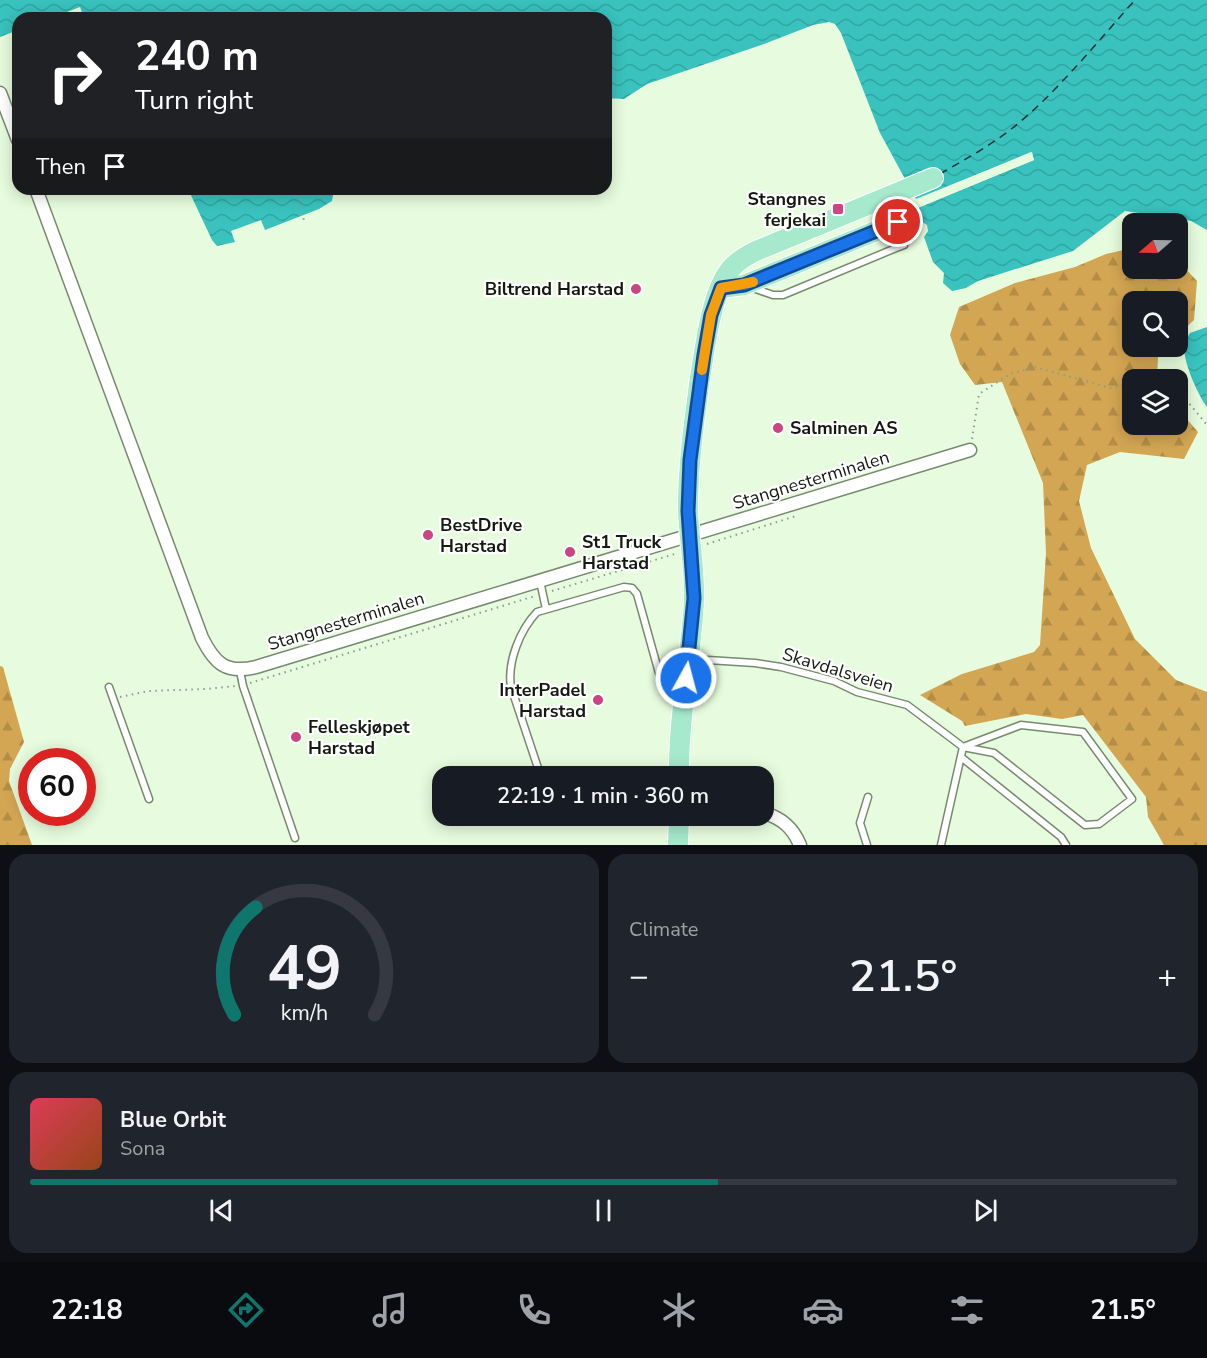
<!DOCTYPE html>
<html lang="en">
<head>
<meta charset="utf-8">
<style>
	:root { --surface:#171b24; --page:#20242c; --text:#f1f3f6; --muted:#9ea1a6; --line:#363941; --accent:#0f766e }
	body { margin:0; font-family:"Nunito Sans",sans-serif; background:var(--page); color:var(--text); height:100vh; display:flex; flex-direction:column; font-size:22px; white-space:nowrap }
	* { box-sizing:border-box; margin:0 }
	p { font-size:20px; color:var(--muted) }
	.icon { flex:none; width:33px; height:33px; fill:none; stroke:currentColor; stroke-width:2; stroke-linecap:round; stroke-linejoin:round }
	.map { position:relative; height:845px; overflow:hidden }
	.side { display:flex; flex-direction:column; gap:9px; padding:9px; background:#0d0f14; flex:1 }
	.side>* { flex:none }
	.banner { position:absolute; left:12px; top:12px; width:600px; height:183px; border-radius:18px; box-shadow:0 3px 15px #0003; background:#202124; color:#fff; overflow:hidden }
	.needle { width:39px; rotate:250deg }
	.fabs { position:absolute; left:1122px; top:213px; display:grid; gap:12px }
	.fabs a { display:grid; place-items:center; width:66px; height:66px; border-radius:12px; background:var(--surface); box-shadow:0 3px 15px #0003; font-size:30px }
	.speed { position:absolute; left:18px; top:748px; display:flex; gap:12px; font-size:30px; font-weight:700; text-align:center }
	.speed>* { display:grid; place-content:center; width:78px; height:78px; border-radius:50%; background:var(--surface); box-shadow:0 3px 15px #0003; line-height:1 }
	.speed .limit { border:9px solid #d22; background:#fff; color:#111 }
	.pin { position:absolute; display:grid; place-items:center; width:51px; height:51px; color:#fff; margin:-26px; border:3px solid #fff; border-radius:50%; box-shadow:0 2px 6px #0007 }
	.me { position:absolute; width:66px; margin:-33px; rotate:7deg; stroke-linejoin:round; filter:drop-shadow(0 0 4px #0008) }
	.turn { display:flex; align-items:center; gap:21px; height:126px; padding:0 24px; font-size:27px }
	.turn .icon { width:78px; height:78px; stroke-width:2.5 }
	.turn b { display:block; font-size:42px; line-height:51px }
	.then { display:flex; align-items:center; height:57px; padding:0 24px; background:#0003; gap:12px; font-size:22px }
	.big { font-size:45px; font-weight:600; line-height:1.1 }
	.side .widget { flex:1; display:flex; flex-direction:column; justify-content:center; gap:9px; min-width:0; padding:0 21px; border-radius:18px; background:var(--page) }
	.side .dial { align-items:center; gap:0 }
	.dial svg { height:156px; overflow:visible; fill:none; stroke:var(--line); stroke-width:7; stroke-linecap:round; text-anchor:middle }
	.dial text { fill:var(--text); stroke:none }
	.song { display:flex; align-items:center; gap:18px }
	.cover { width:72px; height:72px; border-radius:9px; background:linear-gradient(135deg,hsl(350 70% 55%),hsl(20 70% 35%)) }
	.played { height:6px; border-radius:3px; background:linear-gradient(90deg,var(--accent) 60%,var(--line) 60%) }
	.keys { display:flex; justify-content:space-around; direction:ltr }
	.heat { display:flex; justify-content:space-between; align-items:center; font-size:33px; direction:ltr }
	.side .tiles { flex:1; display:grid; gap:9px; grid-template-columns:1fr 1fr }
	.widget:last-child { grid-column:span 2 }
	.trip { position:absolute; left:432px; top:766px; width:342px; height:60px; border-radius:18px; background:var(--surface); box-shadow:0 3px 15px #0003; font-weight:600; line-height:60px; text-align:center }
	.tabs { display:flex; height:96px; justify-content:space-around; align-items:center; background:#090b0e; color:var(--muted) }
	.tabs .icon { width:42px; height:42px }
	.tabs .selected { color:var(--accent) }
	.tabs b { font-size:27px; color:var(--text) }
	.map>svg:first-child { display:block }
</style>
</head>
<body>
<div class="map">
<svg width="1207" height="845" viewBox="0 0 1207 845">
	<defs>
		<pattern id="forest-firs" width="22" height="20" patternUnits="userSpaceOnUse" patternTransform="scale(1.5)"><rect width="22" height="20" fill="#d3a653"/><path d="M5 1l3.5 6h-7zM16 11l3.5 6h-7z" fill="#b48e47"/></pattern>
		<pattern id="water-waves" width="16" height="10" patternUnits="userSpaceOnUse" patternTransform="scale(1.5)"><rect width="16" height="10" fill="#39c2be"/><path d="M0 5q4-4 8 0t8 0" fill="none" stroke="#31a6a2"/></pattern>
	</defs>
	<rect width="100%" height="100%" fill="#e7fcde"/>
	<path fill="url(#forest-firs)" d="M 1132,248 L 1132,268 L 1178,268 L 1178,261 L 1197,281 L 1194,320 L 1178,335 L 1178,302 L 1132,302 L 1132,346 L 1167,347 L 1158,357 L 1157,379 L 1132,380 L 1132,424 L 1178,424 L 1178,409 L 1198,432 L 1184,459 L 1120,452 L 1087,465 L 1079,501 L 1091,548 L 1135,639 L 1176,680 L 1207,692 L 1207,845 L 1164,845 L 1148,817 L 1146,797 L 1083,715 L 1062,719 L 1026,714 L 965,726 L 962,721 L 920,695 L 962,674 L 1034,652 L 1040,645 L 1046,553 L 1043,483 L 1002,382 L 975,385 L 960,364 L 950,335 L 959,307 L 1015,283 L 1075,267 L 1106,254 Z
		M 0,666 L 3,667 L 24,742 L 10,769 L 9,781 L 32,845 L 0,845 Z"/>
	<path fill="url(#water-waves)" d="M 0,0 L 1207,0 L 1207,230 L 1191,221 L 1125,211 L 1073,251 L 978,281 L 966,288 L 952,291 L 943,283 L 944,273 L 933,262 L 924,237 L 928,231 L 927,225 L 921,221 L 918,208 L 1034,160 L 1032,152 L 916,199 L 880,133 L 841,33 L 835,24 L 829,22 L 813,25 L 764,44 L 647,84 L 624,99 L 606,98 L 606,18 L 84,18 L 80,7 L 51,18 L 18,18 L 18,30 L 0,37 Z
		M 188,189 L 334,189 L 332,201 L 319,209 L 265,230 L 261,220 L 231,231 L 235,242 L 217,246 L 212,240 Z
		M 1207,327 L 1207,407 C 1198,395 1180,356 1185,342 C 1186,339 1188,336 1190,333 Z"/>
	<path fill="#e7fcde" d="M 1031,152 L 1034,160 L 919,207 L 918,205 L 1031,158 L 1030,156 L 918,202 L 916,200 Z"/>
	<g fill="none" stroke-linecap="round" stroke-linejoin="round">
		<path stroke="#1d3433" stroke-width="1.5" stroke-dasharray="8 6" stroke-linecap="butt" d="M 940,174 C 964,160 988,147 1010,130 C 1054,96 1097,42 1135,0"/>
		<defs>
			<path id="service" d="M 750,287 L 773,295 L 783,295 L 896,248 L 904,245 L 899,223
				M 540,581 L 546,609
				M 692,659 L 755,663 L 781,667 L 834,681 L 857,692 L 907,705 L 963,747 L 941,845
				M 240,671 L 243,686 L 295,838
				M 109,687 L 149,799
				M 1021,725 L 1083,732 L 1132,799 L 1099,824 L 1085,825 L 994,753 L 963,747 Z
				M 961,757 L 1061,837 L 1066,845
				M 538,768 L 511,687 C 507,662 520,630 537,612 L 624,587 L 632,588 L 637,594 L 659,673
				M 867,845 L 860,823 L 868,797"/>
			<path id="minor" d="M 0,93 L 18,140
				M 36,189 L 202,638 C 215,664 226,674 256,667 L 970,450
				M 764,813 C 782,818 793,828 800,845"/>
			<path id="primary" d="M 721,288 L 744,285 L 898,222 L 890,196
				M 679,777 C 678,718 691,659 694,600 C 695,570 689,540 688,509 C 688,465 694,422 700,378 C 705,348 710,303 725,277 C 732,264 743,257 756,251 L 933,178
				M 678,845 L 679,816"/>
		</defs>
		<use href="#service" stroke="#778a6f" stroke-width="9"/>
		<use href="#minor" stroke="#778a6f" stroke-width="15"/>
		<use href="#primary" stroke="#fff" stroke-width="22"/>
		<path stroke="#8e9d87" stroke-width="2" stroke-dasharray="1.5 4.5" stroke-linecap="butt" d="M 297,189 L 304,221
			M 1178,390 L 1207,425
			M 972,439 L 979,394 L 1010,374 L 1035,367 L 1111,388 L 1132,383
			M 707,544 L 796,516
			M 552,591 L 678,553
			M 250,683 L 535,596
			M 120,697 L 149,691 L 206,689 L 236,686"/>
		<use href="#service" stroke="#fff" stroke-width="6"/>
		<use href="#minor" stroke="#fff" stroke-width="12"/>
		<use href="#primary" stroke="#a6e9cd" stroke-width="20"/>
	</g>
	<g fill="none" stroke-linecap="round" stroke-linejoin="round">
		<defs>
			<path id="route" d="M 686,678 L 694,598 L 688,511 L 690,460 L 704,355 L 711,315 L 721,288 L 744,285 L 898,222"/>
		</defs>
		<use href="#route" stroke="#114b97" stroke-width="15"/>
		<use href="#route" stroke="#1a73e8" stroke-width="10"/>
		<path stroke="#f59e0b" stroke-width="10" d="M 702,370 L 711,315 L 721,288 L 753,282"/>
	</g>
	<g fill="#cc4480" stroke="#fff" stroke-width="2">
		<rect x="832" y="203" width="12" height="12" rx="3"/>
		<circle cx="636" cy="289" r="6"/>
		<circle cx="778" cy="428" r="6"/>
		<circle cx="428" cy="535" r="6"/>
		<circle cx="570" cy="552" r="6"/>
		<circle cx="598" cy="700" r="6"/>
		<circle cx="296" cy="737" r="6"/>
	</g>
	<g text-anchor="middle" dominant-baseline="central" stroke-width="4.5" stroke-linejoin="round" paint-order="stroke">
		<g font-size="18" font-weight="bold" fill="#131a10" stroke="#fff" text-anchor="start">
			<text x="826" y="199" text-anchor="end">Stangnes<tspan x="826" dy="21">ferjekai</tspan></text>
			<text x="624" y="289" text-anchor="end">Biltrend Harstad</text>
			<text x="790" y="428">Salminen AS</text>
			<text x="440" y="525">BestDrive<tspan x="440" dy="21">Harstad</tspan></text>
			<text x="582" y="542">St1 Truck<tspan x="582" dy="21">Harstad</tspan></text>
			<text x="586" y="690" text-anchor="end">InterPadel<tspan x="586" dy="21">Harstad</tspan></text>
			<text x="308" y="727">Felleskjøpet<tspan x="308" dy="21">Harstad</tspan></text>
		</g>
		<g font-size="18" fill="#131a10" stroke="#fff">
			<text transform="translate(811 480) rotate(-17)">Stangnesterminalen</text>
			<text transform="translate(346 621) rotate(-17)">Stangnesterminalen</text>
			<text transform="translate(838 670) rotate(17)">Skavdalsveien</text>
		</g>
	</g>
</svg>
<div class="fabs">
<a><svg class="needle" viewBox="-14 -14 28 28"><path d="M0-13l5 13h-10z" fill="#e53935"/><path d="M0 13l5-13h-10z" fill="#9ea1a6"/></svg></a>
<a><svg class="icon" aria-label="search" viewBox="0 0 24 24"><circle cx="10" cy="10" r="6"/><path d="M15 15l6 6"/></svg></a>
<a><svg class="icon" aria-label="layers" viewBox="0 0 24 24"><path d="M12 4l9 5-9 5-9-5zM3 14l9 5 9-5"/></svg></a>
</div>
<div class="speed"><div class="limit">60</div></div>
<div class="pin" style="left:898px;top:222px;background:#d93025"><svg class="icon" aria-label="arrive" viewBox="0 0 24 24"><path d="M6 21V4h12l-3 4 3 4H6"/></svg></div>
<svg class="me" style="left:686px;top:678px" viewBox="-20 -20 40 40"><circle r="17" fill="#1a73e8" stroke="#fff" stroke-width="3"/><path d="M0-11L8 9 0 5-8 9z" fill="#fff"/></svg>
<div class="trip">22:19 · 1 min · 360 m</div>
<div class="banner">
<div class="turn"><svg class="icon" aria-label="right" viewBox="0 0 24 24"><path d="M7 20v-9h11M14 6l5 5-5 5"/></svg><div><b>240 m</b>Turn right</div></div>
<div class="then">Then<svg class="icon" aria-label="arrive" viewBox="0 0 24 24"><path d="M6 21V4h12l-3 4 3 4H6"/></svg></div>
</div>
</div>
<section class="side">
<div class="tiles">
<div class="widget dial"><svg viewBox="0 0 100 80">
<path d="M14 69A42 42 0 1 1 86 69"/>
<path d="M14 69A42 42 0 0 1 25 14" stroke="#0f766e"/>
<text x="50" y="56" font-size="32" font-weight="700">49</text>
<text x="50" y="72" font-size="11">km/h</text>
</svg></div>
<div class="widget"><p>Climate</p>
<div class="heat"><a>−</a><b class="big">21.5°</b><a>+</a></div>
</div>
<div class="widget">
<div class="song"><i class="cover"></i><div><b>Blue Orbit</b><p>Sona</p></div></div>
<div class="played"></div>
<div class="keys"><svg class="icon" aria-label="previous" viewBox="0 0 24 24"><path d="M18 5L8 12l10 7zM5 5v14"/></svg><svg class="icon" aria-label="pause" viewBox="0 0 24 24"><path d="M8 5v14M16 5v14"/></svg><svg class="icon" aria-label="next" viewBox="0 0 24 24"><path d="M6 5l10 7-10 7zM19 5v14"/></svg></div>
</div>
</div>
</section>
<nav class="tabs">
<b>22:18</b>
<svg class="icon selected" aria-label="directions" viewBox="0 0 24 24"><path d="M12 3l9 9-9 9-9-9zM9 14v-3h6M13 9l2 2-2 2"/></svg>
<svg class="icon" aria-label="music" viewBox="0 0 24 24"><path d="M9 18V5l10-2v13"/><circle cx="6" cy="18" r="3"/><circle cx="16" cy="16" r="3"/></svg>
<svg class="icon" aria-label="phone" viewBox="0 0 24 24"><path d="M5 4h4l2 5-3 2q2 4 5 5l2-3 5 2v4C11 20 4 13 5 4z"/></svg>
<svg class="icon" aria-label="climate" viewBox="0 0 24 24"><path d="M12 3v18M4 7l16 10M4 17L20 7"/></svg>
<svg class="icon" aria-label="car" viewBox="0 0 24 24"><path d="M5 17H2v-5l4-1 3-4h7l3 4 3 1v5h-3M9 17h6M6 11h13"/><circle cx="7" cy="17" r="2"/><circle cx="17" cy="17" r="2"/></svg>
<svg class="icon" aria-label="filters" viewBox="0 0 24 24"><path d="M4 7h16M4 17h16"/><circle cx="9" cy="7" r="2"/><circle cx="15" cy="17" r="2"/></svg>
<b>21.5°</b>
</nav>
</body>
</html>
